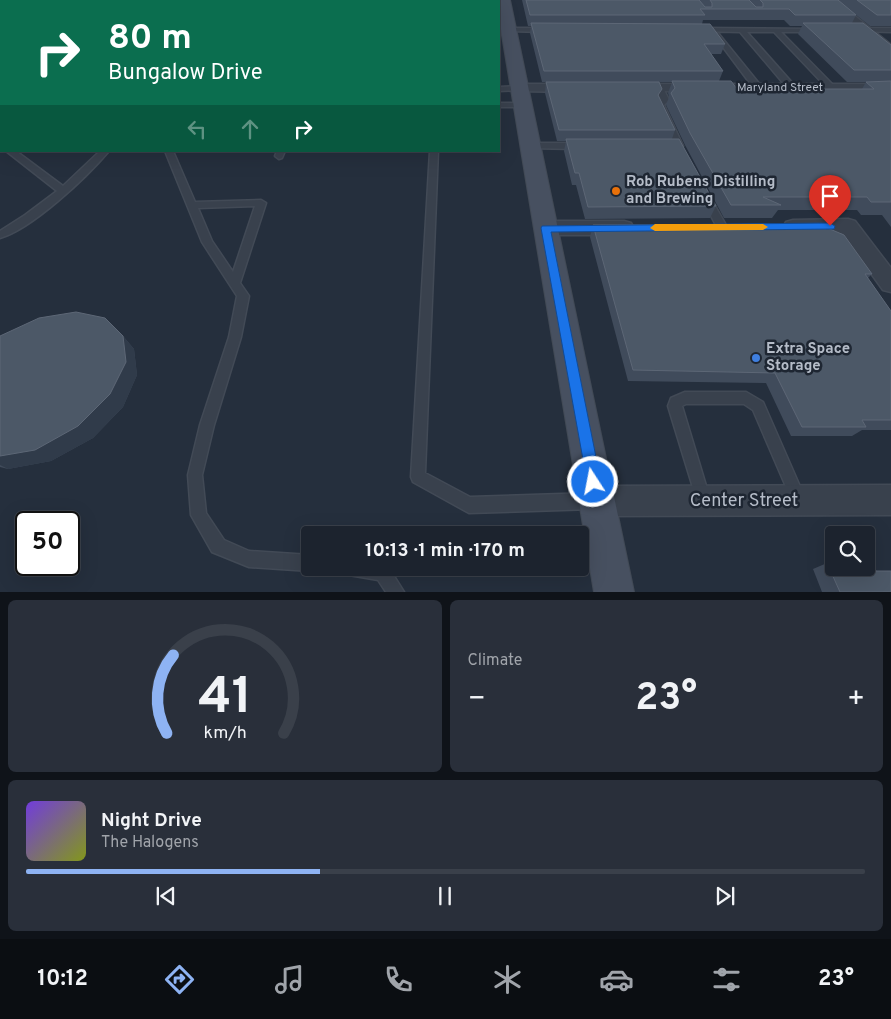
<!DOCTYPE html>
<html lang="en">
<head>
<meta charset="utf-8">
<style>
	:root { --surface:#1c232e; --page:#292f3a; --text:#f1f3f6; --muted:#a0a4aa; --line:#3a404a; --accent:#8eb3f3 }
	body { margin:0; font-family:Overpass,sans-serif; background:var(--page); color:var(--text); height:100vh; display:flex; flex-direction:column; font-size:19px; white-space:nowrap }
	* { box-sizing:border-box; margin:0 }
	p { font-size:16px; color:var(--muted) }
	.icon { flex:none; width:28px; height:28px; fill:none; stroke:currentColor; stroke-width:2; stroke-linecap:round; stroke-linejoin:round }
	.map { position:relative; height:592px; overflow:hidden }
	.sheet { display:flex; flex-direction:column; gap:8px; padding:8px; background:#0f1319; flex:1 }
	.sheet>* { flex:none }
	.guide { position:absolute; left:0px; top:0px; width:500px; height:152px; box-shadow:0 5px 20px #0002,0 0 0 1px var(--line); background:#0b6e4f; color:#fff; overflow:hidden }
	.buttons { position:absolute; left:825px; top:526px; display:grid; gap:10px }
	.buttons a { display:grid; place-items:center; width:50px; height:50px; border-radius:5px; background:var(--surface); box-shadow:0 5px 20px #0002,0 0 0 1px var(--line); font-size:25px }
	.speed { position:absolute; left:15px; top:511px; display:flex; gap:10px; font-size:25px; font-weight:700; text-align:center }
	.speed>* { display:grid; place-content:center; width:65px; height:65px; border-radius:50%; background:var(--surface); box-shadow:0 5px 20px #0002,0 0 0 1px var(--line); line-height:1 }
	.speed .limit { border:2px solid #111; border-radius:8px; background:#fff; color:#111 }
	.pin { position:absolute; display:grid; place-items:center; width:42px; height:42px; color:#fff; margin:-51px -21px; border-radius:50% 50% 50% 0; rotate:-45deg; box-shadow:0 0 5px #0007 }
	.pin .icon { rotate:45deg }
	.me { position:absolute; width:55px; margin:-28px; rotate:349deg; stroke-linejoin:round; filter:drop-shadow(0 0 4px #0008) }
	.turn { display:flex; align-items:center; gap:18px; height:105px; padding:0 25px; font-size:22px }
	.turn .icon { width:65px; height:65px; stroke-width:2.5 }
	.turn b { display:block; font-size:35px; line-height:42px }
	.lanes { display:flex; align-items:center; height:48px; padding:0 25px; background:#0003; justify-content:center; gap:25px; direction:ltr }
	.lanes .off { opacity:.35 }
	.big { font-size:38px; font-weight:700; line-height:1.1 }
	.sheet .widget { flex:1; display:flex; flex-direction:column; justify-content:center; gap:8px; min-width:0; padding:0 18px; border-radius:8px; background:var(--page) }
	.sheet .dial { align-items:center; gap:0 }
	.dial svg { height:130px; overflow:visible; fill:none; stroke:var(--line); stroke-width:7; stroke-linecap:round; text-anchor:middle }
	.dial text { fill:var(--text); stroke:none }
	.song { display:flex; align-items:center; gap:15px }
	.cover { width:60px; height:60px; border-radius:8px; background:linear-gradient(135deg,hsl(260 70% 55%),hsl(70 70% 35%)) }
	.played { height:5px; border-radius:2px; background:linear-gradient(90deg,var(--accent) 35%,var(--line) 35%) }
	.keys { display:flex; justify-content:space-around; direction:ltr }
	.heat { display:flex; justify-content:space-between; align-items:center; font-size:28px; direction:ltr }
	.sheet .tiles { flex:1; display:grid; gap:8px; grid-template-columns:1fr 1fr }
	.widget:last-child { grid-column:span 2 }
	.trip { position:absolute; left:301px; top:526px; width:288px; height:50px; border-radius:5px; background:var(--surface); box-shadow:0 5px 20px #0002,0 0 0 1px var(--line); font-weight:700; line-height:50px; text-align:center }
	.tab-bar { display:flex; height:80px; justify-content:space-around; align-items:center; background:#0b0e12; color:var(--muted) }
	.tab-bar .icon { width:35px; height:35px }
	.tab-bar .active { color:var(--accent) }
	.tab-bar b { font-size:22px; color:var(--text) }
	.map>svg:first-child { display:block }
</style>
</head>
<body>
<div class="map">
<svg width="891" height="592" viewBox="0 0 891 592">
	<rect width="100%" height="100%" fill="#252f3d"/>
	<g fill="none" stroke-linecap="round" stroke-linejoin="round">
		<defs>
			<path id="lane" d="M 245,0 L 251,0 L 252,1 L 246,1 Z
				M 414,0 L 420,0 L 420,1 L 414,1 Z
				M 509,28 L 544,28 L 547,30 L 544,32 L 507,31 L 507,29 Z
				M 700,28 L 816,29 L 816,31 L 814,32 L 781,32 L 836,88 L 829,90 L 774,32 L 747,32 L 795,86 L 795,90 L 789,90 L 740,32 L 698,31 L 698,29 Z
				M 858,28 L 891,28 L 891,32 L 856,31 L 856,29 Z
				M 714,33 L 718,33 L 761,86 L 761,90 L 755,90 L 714,35 Z
				M 520,86 L 523,86 L 523,90 L 499,91 L 499,87 Z
				M 656,86 L 662,86 L 669,100 L 664,105 L 683,146 L 682,148 L 679,149 L 675,146 L 656,105 L 661,100 L 655,88 Z
				M 499,103 L 523,103 L 527,105 L 523,107 L 499,107 Z
				M 0,141 L 1,142 L 1,148 L 0,147 Z
				M 530,143 L 578,143 L 582,146 L 578,149 L 527,148 L 526,146 Z
				M 6,151 L 16,151 L 63,186 L 100,151 L 109,151 C 87,177 32,229 0,238 L 0,231 L 25,215 L 57,191 Z
				M 165,151 L 173,151 L 195,202 L 261,200 L 266,203 L 240,283 L 249,296 L 241,337 L 214,425 L 202,475 L 206,513 L 224,540 L 249,551 L 310,555 L 310,568 L 316,568 L 310,571 L 249,567 L 212,552 L 191,515 L 188,475 L 200,425 L 229,337 L 237,296 L 202,242 ZM 255,206 L 233,272 L 212,241 L 198,208 Z
				M 277,151 L 285,151 L 282,158 L 279,159 L 275,156 Z
				M 430,151 L 438,151 L 425,473 L 470,497 L 593,493 L 598,496 L 601,501 L 598,506 L 593,509 L 469,513 L 413,482 L 411,477 Z
				M 707,196 L 710,197 L 727,227 L 726,229 L 722,230 L 718,229 L 702,199 Z
				M 685,392 L 746,392 L 763,402 L 805,498 L 803,503 L 798,505 L 793,503 L 753,410 L 744,404 L 686,404 L 682,406 L 710,499 L 708,504 L 703,506 L 698,504 L 668,406 L 671,398 Z
				M 341,568 L 389,568 L 404,592 L 386,592 L 378,580 L 343,574 Z"/>
			<path id="street" d="M 822,0 L 835,0 L 891,45 L 891,56 L 886,55 Z
				M 520,84 L 576,84 L 581,85 L 583,88 L 581,91 L 576,92 L 515,91 L 513,88 L 515,85 Z
				M 633,84 L 891,84 L 891,92 L 628,91 L 626,88 L 628,85 Z
				M 848,219 L 855,221 L 891,268 L 891,292 L 883,290 L 842,233 L 793,234 L 786,232 L 783,227 L 786,222 L 793,220 Z
				M 546,221 L 624,221 L 631,223 L 634,228 L 631,233 L 624,235 L 546,235 L 539,233 L 536,228 L 539,223 Z
				M 891,485 L 891,515 L 597,516 L 586,512 L 582,501 L 586,490 L 597,486 Z"/>
			<path id="secondary" d="M 496,0 L 510,0 L 634,592 L 594,592 L 499,17 L 499,1 Z"/>
		</defs>
		<use href="#lane" stroke="#424a56" stroke-width="3"/>
		<use href="#street" stroke="#424a56" stroke-width="3"/>
		<use href="#secondary" stroke="#424a56" stroke-width="2"/>
		<use href="#lane" fill="#39414d" fill-rule="evenodd"/>
		<use href="#street" fill="#39414d" fill-rule="evenodd"/>
		<use href="#secondary" fill="#475060" fill-rule="evenodd"/>
	</g>
	<path fill="#404b5b" fill-rule="evenodd" d="M 522,0 L 891,0 L 891,26 L 870,26 L 846,7 L 856,15 L 852,23 L 891,45 L 891,227 L 882,215 L 861,215 L 857,210 L 778,210 L 772,218 L 724,218 L 685,145 L 666,105 L 669,97 L 668,93 L 672,82 L 605,82 L 659,98 L 675,130 L 672,139 L 716,206 L 710,218 L 585,219 L 576,185 L 572,185 L 564,151 L 566,141 L 557,141 L 545,93 L 546,82 L 542,82 L 530,33 L 531,26 L 528,26 ZM 703,20 L 784,20 L 790,26 L 802,26 L 798,34 L 847,82 L 866,82 L 862,89 L 737,89 L 719,81 L 723,71 L 711,54 L 721,54 L 725,44 L 702,24 Z
		M 593,225 L 872,274 L 868,278 L 891,311 L 891,430 L 862,430 L 852,436 L 791,436 L 766,383 L 628,381 L 590,237 Z
		M 0,336 L 123,336 L 134,349 L 137,375 L 123,407 L 93,438 L 51,461 L 8,469 L 0,467 Z
		M 827,563 L 876,571 L 891,592 L 822,592 L 813,569 Z"/>
	<path fill="#303b4a" d="M 1,30 L 1,45 L 0,46 L 0,31 Z
		M 123,336 L 134,349 L 137,375 L 123,407 L 93,438 L 51,461 L 8,469 L 0,465 L 0,456 Z"/>
	<path fill="#4c5867" stroke="#5d6776" d="M 289,0 L 402,0 L 402,1 L 288,1 Z
		M 526,0 L 699,0 L 705,7 L 712,7 L 712,3 L 710,0 L 749,0 L 756,7 L 763,7 L 763,3 L 760,0 L 838,0 L 856,15 L 795,15 L 789,9 L 700,9 L 705,15 L 530,15 Z
		M 857,0 L 891,0 L 891,15 L 877,15 Z
		M 531,23 L 710,24 L 725,44 L 704,44 L 723,71 L 544,71 Z
		M 803,23 L 863,23 L 891,45 L 891,70 L 854,70 Z
		M 0,24 L 1,24 L 1,30 L 0,31 Z
		M 672,81 L 731,81 L 737,89 L 874,89 L 866,82 L 891,81 L 891,202 L 871,202 L 867,197 L 763,197 L 781,205 L 731,205 L 690,133 L 671,93 L 675,88 Z
		M 546,82 L 659,82 L 662,89 L 658,95 L 675,130 L 559,130 Z
		M 566,139 L 679,139 L 716,206 L 588,207 L 579,173 L 575,173 Z
		M 818,224 L 844,235 L 872,274 L 865,274 L 891,311 L 891,420 L 862,420 L 866,427 L 802,427 L 775,373 L 633,370 L 593,225 Z
		M 76,312 L 105,318 L 123,336 L 126,362 L 110,394 L 78,426 L 35,450 L 0,456 L 0,336 L 39,318 Z
		M 827,563 L 834,563 L 834,568 L 866,568 L 866,565 L 872,565 L 876,571 L 891,571 L 891,592 L 840,592 Z"/>
	<path fill="#1a73e8" stroke="#114b97" d="M 830,223 L 835,226 L 834,229 L 551,232 L 601,482 L 598,487 L 593,489 L 588,487 L 541,228 L 542,226 Z"/>
	<path fill="#f59e0b" d="M 655,224 L 763,224 L 768,227 L 763,230 L 655,231 L 650,228 Z"/>
	<circle fill="#e8710a" stroke="#1e2632" stroke-width="2" cx="616" cy="191" r="5"/>
	<circle fill="#3f7fe0" stroke="#1e2632" stroke-width="2" cx="756" cy="358" r="5"/>
	<g text-anchor="middle" dominant-baseline="central" stroke-width="5" stroke-linejoin="round" paint-order="stroke">
		<g font-size="12" fill="#b5bcc8" stroke="#1e2632">
			<text x="780" y="88">Maryland Street</text>
		</g>
		<g font-size="15" font-weight="bold" fill="#b5bcc8" stroke="#1e2632" text-anchor="start">
			<text x="626" y="182">Rob Rubens Distilling<tspan x="626" dy="17">and Brewing</tspan></text>
			<text x="766" y="349">Extra Space<tspan x="766" dy="17">Storage</tspan></text>
		</g>
		<g font-size="18" fill="#b5bcc8" stroke="#1e2632">
			<text x="744" y="501">Center Street</text>
		</g>
	</g>
</svg>
<div class="buttons">
<a><svg class="icon" aria-label="search" viewBox="0 0 24 24"><circle cx="10" cy="10" r="6"/><path d="M15 15l6 6"/></svg></a>
</div>
<div class="speed"><div class="limit">50</div></div>
<div class="pin" style="left:830px;top:226px;background:#d93025"><svg class="icon" aria-label="arrive" viewBox="0 0 24 24"><path d="M6 21V4h12l-3 4 3 4H6"/></svg></div>
<svg class="me" style="left:593px;top:482px" viewBox="-20 -20 40 40"><circle r="17" fill="#1a73e8" stroke="#fff" stroke-width="3"/><path d="M0-11L8 9 0 5-8 9z" fill="#fff"/></svg>
<div class="trip">10:13 · 1 min · 170 m</div>
<div class="guide">
<div class="turn"><svg class="icon" aria-label="right" viewBox="0 0 24 24"><path d="M7 20v-9h11M14 6l5 5-5 5"/></svg><div><b>80 m</b>Bungalow Drive</div></div>
<div class="lanes"><svg class="icon off" aria-label="left" viewBox="0 0 24 24"><path d="M17 20v-9H6M10 6l-5 5 5 5"/></svg><svg class="icon off" aria-label="ahead" viewBox="0 0 24 24"><path d="M12 20V5M6 11l6-6 6 6"/></svg><svg class="icon" aria-label="right" viewBox="0 0 24 24"><path d="M7 20v-9h11M14 6l5 5-5 5"/></svg></div>
</div>
</div>
<section class="sheet">
<div class="tiles">
<div class="widget dial"><svg viewBox="0 0 100 80">
<path d="M14 69A42 42 0 1 1 86 69"/>
<path d="M14 69A42 42 0 0 1 18 21" stroke="#8eb3f3"/>
<text x="50" y="56" font-size="32" font-weight="700">41</text>
<text x="50" y="72" font-size="11">km/h</text>
</svg></div>
<div class="widget"><p>Climate</p>
<div class="heat"><a>−</a><b class="big">23°</b><a>+</a></div>
</div>
<div class="widget">
<div class="song"><i class="cover"></i><div><b>Night Drive</b><p>The Halogens</p></div></div>
<div class="played"></div>
<div class="keys"><svg class="icon" aria-label="previous" viewBox="0 0 24 24"><path d="M18 5L8 12l10 7zM5 5v14"/></svg><svg class="icon" aria-label="pause" viewBox="0 0 24 24"><path d="M8 5v14M16 5v14"/></svg><svg class="icon" aria-label="next" viewBox="0 0 24 24"><path d="M6 5l10 7-10 7zM19 5v14"/></svg></div>
</div>
</div>
</section>
<nav class="tab-bar">
<b>10:12</b>
<svg class="icon active" aria-label="directions" viewBox="0 0 24 24"><path d="M12 3l9 9-9 9-9-9zM9 14v-3h6M13 9l2 2-2 2"/></svg>
<svg class="icon" aria-label="music" viewBox="0 0 24 24"><path d="M9 18V5l10-2v13"/><circle cx="6" cy="18" r="3"/><circle cx="16" cy="16" r="3"/></svg>
<svg class="icon" aria-label="phone" viewBox="0 0 24 24"><path d="M5 4h4l2 5-3 2q2 4 5 5l2-3 5 2v4C11 20 4 13 5 4z"/></svg>
<svg class="icon" aria-label="climate" viewBox="0 0 24 24"><path d="M12 3v18M4 7l16 10M4 17L20 7"/></svg>
<svg class="icon" aria-label="car" viewBox="0 0 24 24"><path d="M5 17H2v-5l4-1 3-4h7l3 4 3 1v5h-3M9 17h6M6 11h13"/><circle cx="7" cy="17" r="2"/><circle cx="17" cy="17" r="2"/></svg>
<svg class="icon" aria-label="filters" viewBox="0 0 24 24"><path d="M4 7h16M4 17h16"/><circle cx="9" cy="7" r="2"/><circle cx="15" cy="17" r="2"/></svg>
<b>23°</b>
</nav>
</body>
</html>
